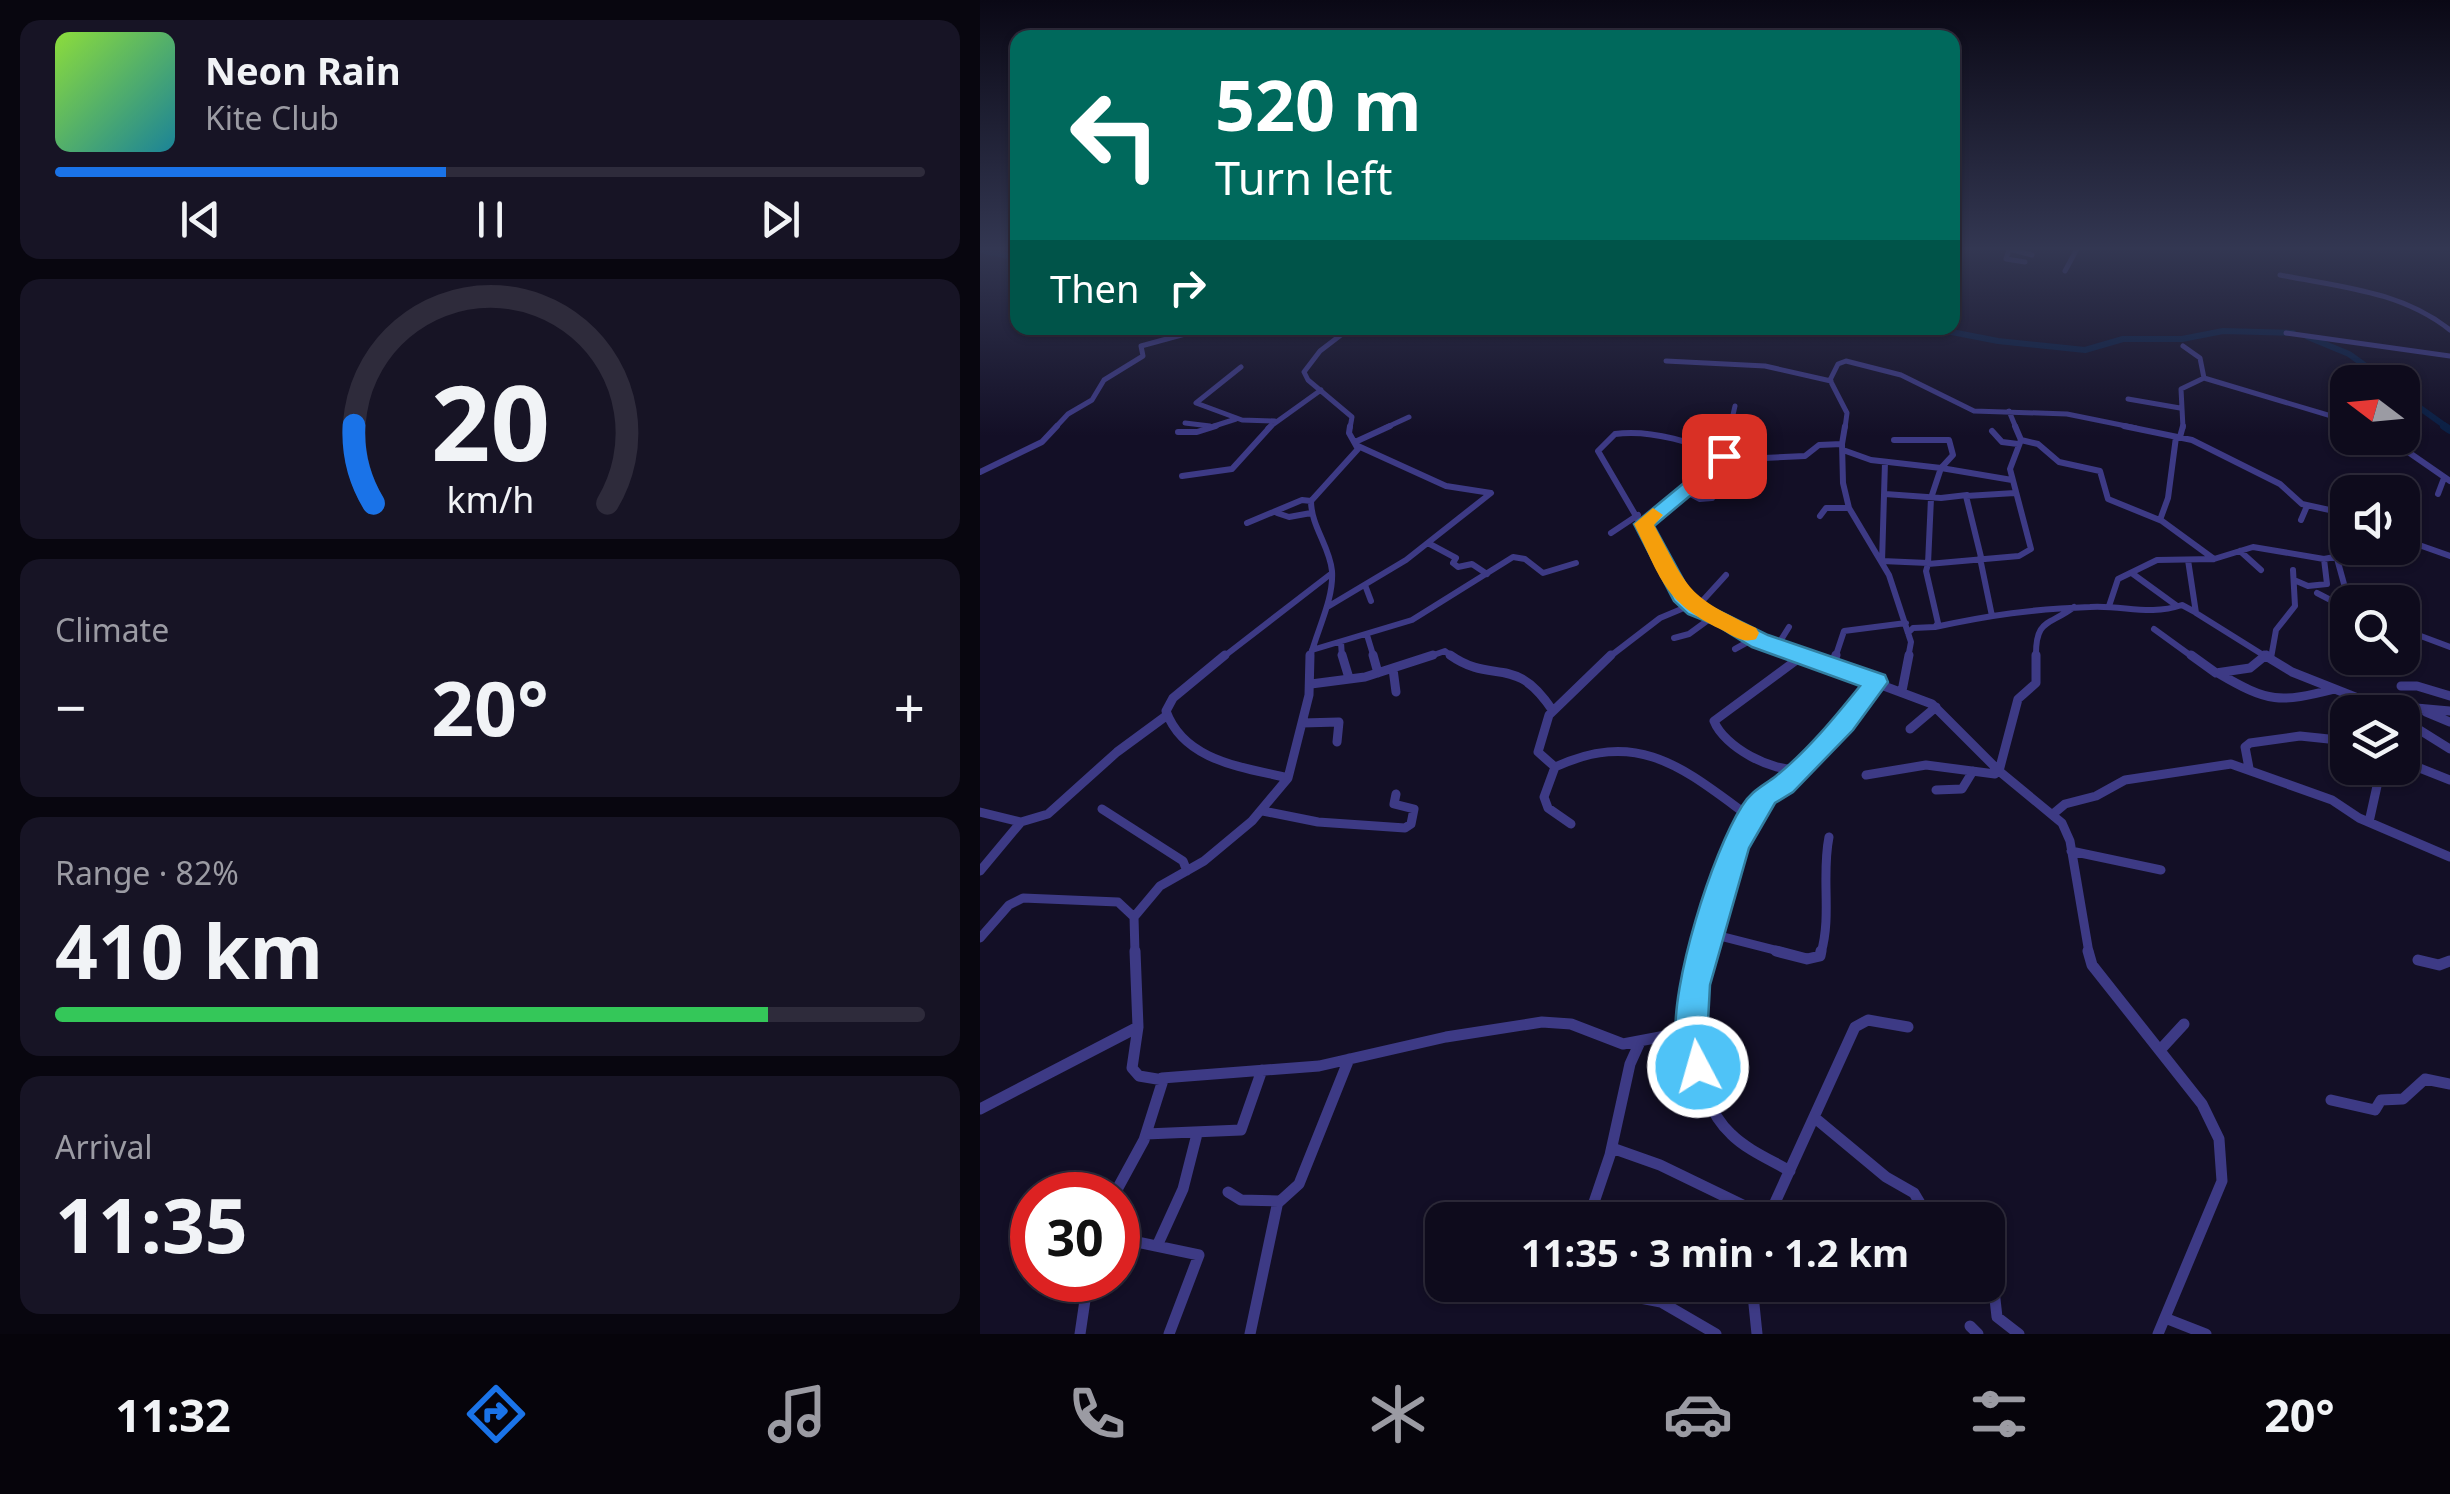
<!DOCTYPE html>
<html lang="en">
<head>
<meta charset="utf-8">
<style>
	:root { --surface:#0e0b1c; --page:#171425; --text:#f1f3f6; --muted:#9b9ba3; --line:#2e2b3b; --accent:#1a73e8 }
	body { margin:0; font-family:"Noto Sans",sans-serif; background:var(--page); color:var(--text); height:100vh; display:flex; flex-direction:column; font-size:38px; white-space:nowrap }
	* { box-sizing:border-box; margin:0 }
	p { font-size:32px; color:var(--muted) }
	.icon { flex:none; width:55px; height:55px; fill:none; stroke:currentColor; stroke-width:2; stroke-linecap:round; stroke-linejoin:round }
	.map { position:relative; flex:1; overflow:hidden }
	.sheet { display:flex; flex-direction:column; gap:20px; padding:20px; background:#08060f; width:980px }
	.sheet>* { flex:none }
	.guide { position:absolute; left:30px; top:30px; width:950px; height:305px; border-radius:20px; box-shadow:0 2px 8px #0004,0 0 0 2px var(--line); background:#00695c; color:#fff; overflow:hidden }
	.needle { width:65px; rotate:286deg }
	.controls { position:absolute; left:1350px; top:365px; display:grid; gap:20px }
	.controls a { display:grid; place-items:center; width:90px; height:90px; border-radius:20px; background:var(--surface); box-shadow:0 2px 8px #0004,0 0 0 2px var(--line); font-size:50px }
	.speed { position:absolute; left:30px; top:1172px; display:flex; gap:20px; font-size:50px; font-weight:700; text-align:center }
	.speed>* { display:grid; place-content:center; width:130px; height:130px; border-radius:50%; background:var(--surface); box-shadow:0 2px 8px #0004,0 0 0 2px var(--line); line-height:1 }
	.speed .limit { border:15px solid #d22; background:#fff; color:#111 }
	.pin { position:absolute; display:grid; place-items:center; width:85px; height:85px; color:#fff; margin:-42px; border-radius:20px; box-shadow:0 5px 15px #0006 }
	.me { position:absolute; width:110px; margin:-55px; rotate:354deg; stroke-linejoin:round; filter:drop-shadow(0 0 8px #0008) }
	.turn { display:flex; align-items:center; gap:35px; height:210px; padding:0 40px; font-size:45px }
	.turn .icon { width:130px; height:130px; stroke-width:2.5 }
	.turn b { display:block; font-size:70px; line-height:85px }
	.then { display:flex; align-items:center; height:95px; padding:0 40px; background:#0003; gap:20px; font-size:38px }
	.big { font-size:75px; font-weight:700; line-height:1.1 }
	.sheet .widget { flex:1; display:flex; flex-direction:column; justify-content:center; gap:15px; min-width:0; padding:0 35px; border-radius:20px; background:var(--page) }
	.sheet .dial { align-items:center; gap:0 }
	.dial svg { height:260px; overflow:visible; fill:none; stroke:var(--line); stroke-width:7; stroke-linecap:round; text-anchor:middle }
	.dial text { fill:var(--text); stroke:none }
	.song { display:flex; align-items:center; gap:30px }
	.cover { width:120px; height:120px; border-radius:15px; background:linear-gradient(135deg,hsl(90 70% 55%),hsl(190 70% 35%)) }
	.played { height:10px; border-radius:5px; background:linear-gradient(90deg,var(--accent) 45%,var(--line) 45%) }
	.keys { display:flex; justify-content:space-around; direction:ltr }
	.heat { display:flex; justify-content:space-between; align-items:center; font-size:55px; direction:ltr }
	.charge { height:15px; border-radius:8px; background:linear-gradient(90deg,#34c759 82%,var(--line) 0) }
	.trip { position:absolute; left:445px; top:1202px; width:580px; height:100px; border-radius:20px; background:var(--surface); box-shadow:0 2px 8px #0004,0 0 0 2px var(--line); font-weight:700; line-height:100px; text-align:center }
	.tabs { display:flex; height:160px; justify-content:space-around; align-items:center; background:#06040b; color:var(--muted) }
	.tabs .icon { width:70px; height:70px }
	.tabs .current { color:var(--accent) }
	.tabs b { font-size:45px; color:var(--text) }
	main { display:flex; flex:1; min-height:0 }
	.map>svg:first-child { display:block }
</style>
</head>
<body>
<main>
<section class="sheet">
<div class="widget">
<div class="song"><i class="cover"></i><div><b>Neon Rain</b><p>Kite Club</p></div></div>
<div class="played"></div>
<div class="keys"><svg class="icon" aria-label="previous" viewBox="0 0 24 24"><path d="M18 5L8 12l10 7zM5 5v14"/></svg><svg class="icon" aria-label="pause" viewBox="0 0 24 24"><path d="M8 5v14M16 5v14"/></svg><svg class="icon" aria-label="next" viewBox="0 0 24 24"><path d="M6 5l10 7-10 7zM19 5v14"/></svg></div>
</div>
<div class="widget dial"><svg viewBox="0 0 100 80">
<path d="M14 69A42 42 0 1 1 86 69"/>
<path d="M14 69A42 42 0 0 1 8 45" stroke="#1a73e8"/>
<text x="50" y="56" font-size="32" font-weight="700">20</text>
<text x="50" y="72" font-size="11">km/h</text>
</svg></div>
<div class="widget"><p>Climate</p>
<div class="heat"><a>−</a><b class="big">20°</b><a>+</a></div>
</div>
<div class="widget"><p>Range · 82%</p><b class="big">410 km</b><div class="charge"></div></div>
<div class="widget"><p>Arrival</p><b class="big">11:35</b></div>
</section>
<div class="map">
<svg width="1470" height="1334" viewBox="0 0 1470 1334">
	<rect width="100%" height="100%" fill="#130f26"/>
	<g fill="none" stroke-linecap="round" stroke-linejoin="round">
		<path stroke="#0a1f44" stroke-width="6" d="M 0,250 L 38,258
			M 951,328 L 1018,341 L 1105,350 L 1143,339 L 1202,339 L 1243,331 L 1313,333
			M 1328,337 L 1369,354 L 1408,382
			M 1422,395 L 1468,428"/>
		<path stroke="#0a1f44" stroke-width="8" d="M 1464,426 L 1470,430"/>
		<path stroke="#3d3a85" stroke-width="5" d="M 1029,249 L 1052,255
			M 1029,250 L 1026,259 L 1045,262
			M 1085,271 L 1097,249
			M 1300,275 C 1360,287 1421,291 1470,330
			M 252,328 L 288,328
			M 1306,333 L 1470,356
			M 686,361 L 785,366 L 851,381
			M 261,367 L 216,403 L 262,420 L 295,421
			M 1224,378 L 1368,421
			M 1148,399 L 1200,408
			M 1029,411 L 1036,428
			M 205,423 L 230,426
			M 75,428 L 88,414 L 112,400 L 124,380 L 163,356 L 161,346 L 227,328
			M 228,428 L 256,419
			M 288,428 L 341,390
			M 370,428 L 372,417 L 328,380 L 324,372 L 340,351 L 370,328
			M 405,428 L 429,417
			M 750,428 L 755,406
			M 865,428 L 867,413 L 850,380 L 858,364 L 866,361 L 921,375 L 994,411 L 1087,414 L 1156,428
			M 1203,428 L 1201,389 L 1224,378 L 1220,358 L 1203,346"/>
		<path stroke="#3d3a85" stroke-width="6" d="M 1144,426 L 1212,440 L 1300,484 L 1322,504 L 1368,514
			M 1012,431 L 1022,442 L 1038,444
			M 198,432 L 217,432 L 236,426
			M 1200,437 L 1203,426
			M 1408,438 L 1470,481
			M 914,440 L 969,440 L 973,455 L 961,468
			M 1041,440 L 1058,444 L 1079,462 L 1120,471 L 1128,499 L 1182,521 L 1234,559
			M 375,442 L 410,426
			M 862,444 L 863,483 L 869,508 L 909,575 L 931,642 L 928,658
			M 863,450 L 891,460 L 961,468 L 951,498 L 948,564
			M 744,456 L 751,426
			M 749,459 C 717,443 671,429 635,434 L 618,451 L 705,600 L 786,644 L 829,658
			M 961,468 L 1032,480
			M 0,472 L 62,442 L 77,426
			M 202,476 L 252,469 L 291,426
			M 707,492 L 720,499 L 732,498
			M 905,494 L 961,498 L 987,495
			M 1458,494 L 1464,478
			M 297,513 L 309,517 L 331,513
			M 840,516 L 846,508 L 869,508
			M 1180,520 L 1188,498 L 1196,437
			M 1321,520 L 1327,506
			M 267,523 L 322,500 L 331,501
			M 663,524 L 714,487 L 741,460 L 825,456 L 839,445 L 862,444 L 865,426
			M 631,533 L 658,515
			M 1422,539 L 1470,556
			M 448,543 L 476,558 L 473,563 L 478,567 L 492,564 L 507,574
			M 1260,551 L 1281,570
			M 1356,555 L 1369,602
			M 1001,557 L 986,496 L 1035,493
			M 1000,558 L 1012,616
			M 1208,560 L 1216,613 L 1288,658
			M 902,561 L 948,563
			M 902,562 L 905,462
			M 1153,574 L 1197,606
			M 1314,580 L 1328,586 L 1347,584 L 1344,559
			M 385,585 L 391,601
			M 1337,593 L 1368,609
			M 349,606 L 426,560 L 511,493 L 466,486 L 378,446
			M 1129,606 L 1138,579 L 1177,560 L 1234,559 L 1273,547 L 1344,559 L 1401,548
			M 716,608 L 746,575
			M 955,627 C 1011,615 1052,609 1110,607 C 1144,605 1169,616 1202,605 L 1215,612
			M 1174,629 L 1214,658
			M 1422,629 L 1470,647
			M 928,633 L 933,628 L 955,627 L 958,623 L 946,571 L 948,564 L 1039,556 L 1051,549 L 1030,469 L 1041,440 L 1035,426
			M 387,635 L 394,658
			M 694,638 L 709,634 L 735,615
			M 361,642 L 362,658
			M 796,648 L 809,627
			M 755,649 L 775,638
			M 332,650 L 432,620 L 533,557 L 545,559 L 563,573 L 596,563
			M 242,658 L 352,573
			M 330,658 C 337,630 354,599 352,571 C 350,547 331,526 331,501 L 378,449 L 369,433 L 370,426
			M 445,658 L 465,651 L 474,658
			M 628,658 L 680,618 L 711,605
			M 855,658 L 864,631 L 926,623
			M 1056,658 C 1055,618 1069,626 1094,607
			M 1283,658 L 1287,654
			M 1291,658 L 1296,630 L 1315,606 L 1313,570"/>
		<path stroke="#3d3a85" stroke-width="9" d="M 245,655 L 193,698 L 186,711 C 204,761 262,767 308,778
			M 362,655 L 369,678
			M 393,655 L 398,673
			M 470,655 C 514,686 534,652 573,711
			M 821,655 L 952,704 L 1019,771 L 1082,823 L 1090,841 L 1109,953
			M 1211,655 L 1236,673 L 1270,668 L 1286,655
			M 1284,655 L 1312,672 L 1413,712
			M 822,656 L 734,721 C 744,747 793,773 820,769 L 865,723 L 896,682
			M 853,664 L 856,655
			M 413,669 L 416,692
			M 1238,673 C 1289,703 1299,703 1355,689
			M 331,684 L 385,677 L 453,655
			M 1421,686 L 1437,686 L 1470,696
			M 922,691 L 929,655
			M 1422,712 L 1425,707 L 1470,711
			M 1446,712 L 1470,722
			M 1422,719 L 1470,749
			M 322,723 L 359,722 L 357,742
			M 930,729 L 956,707
			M 1422,761 L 1470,780
			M 575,767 L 558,752 L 569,715 L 631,655
			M 1269,768 L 1265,747 L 1270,743 L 1320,736 L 1368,741
			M 1019,771 L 1038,699 L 1056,683 L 1056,655
			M 886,775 L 946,765 L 1015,774
			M 956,790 L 982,789 L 993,771
			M 122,809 L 203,861 L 207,871
			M 283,811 L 338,822 L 425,828 L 431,824 L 434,809 L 414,804 L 416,794
			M 0,812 L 41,822 L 68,814 L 137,752 L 186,716
			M 1073,814 L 1085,804 L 1116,796 L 1145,780 L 1251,764 L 1352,800 L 1379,818 L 1470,857
			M 770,817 L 814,772
			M 1389,822 L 1401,768
			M 591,824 L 568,808 L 564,797 L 575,767 C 660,728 704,769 770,817 L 746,869 L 734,927 L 724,953
			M 1091,851 L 1181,870
			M 0,871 L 41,822
			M 732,934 L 806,953
			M 0,938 L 29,905 L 43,898 L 138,902 L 154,917
			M 155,953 L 154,917 L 180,886 L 224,861 L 272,821 L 308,778 L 329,695 L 330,655
			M 841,953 C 852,915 841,876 849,837"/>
		<path stroke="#3d3a85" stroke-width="11" d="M 725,951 C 705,1001 709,1095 751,1134 C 767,1150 791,1160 810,1171
			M 796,951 L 827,959 L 840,956 L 841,951
			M 1108,951 L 1112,965 L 1222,1104 L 1239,1139 L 1242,1181 L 1178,1334
			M 1438,960 L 1459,965 L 1470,961
			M 1181,1049 L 1204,1024
			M 678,1075 L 728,1094
			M 182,1078 L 339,1066 L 466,1037 L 562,1022 L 591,1024 L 643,1044 L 696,1034 L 712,1040
			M 1351,1100 L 1395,1110 L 1401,1100 L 1423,1099 L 1445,1079 L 1470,1084
			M 0,1109 L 158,1027
			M 835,1118 L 906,1177 L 934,1193 L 950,1220
			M 166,1134 L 261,1130 L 282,1070
			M 632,1148 L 680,1165 L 773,1210 L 783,1220
			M 248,1192 L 261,1200 L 298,1201 L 270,1334
			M 134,1195 L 164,1140 L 183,1080 L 159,1076 L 152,1068 L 158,1027 L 155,951
			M 298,1203 L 319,1184 L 369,1059
			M 608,1220 L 630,1155 L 650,1064 L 660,1042
			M 787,1220 L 875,1027 L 888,1020 L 928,1027
			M 138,1238 L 219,1255 L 189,1334
			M 177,1246 L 203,1189 L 217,1134
			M 1008,1281 L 1014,1290 L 1017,1317 L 1039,1334
			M 593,1285 L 681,1302 L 736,1334
			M 772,1285 L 777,1334
			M 1185,1318 L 1226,1334
			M 990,1326 L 998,1334
			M 100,1334 L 108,1280"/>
	</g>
	<linearGradient id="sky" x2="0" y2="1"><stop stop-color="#0a0815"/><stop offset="0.57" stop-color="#333752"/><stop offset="1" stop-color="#333752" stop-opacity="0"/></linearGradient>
	<rect width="1470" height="436" fill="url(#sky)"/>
	<path fill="#4fc3f7" stroke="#337fa1" stroke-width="2.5" d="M 744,450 L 756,455 L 756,463 L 747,465 L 674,526 L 709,590 L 723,603 L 788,635 L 905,675 L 908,682 L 873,730 L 813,792 L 795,803 L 769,848 L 730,985 L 727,1040 L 734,1067 L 730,1078 L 718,1083 L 707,1078 C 703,1067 698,1054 696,1041 C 690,986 732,853 762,806 C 771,791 783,786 796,776 C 828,750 855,717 880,686 L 772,647 L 736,625 L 708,614 L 694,601 L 654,524 Z"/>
	<path fill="#f59e0b" d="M 673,508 L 683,515 L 674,525 C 710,592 706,595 776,628 L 779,633 L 776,639 C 762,644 752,635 740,629 C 683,601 681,578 654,524 Z"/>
</svg>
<div class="controls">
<a><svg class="needle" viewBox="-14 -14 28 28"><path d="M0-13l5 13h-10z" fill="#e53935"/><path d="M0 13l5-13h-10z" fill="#9b9ba3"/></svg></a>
<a><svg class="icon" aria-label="sound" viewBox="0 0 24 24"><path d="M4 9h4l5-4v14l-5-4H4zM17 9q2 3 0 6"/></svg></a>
<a><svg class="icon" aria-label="search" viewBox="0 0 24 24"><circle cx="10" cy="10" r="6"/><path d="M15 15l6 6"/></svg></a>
<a><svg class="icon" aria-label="layers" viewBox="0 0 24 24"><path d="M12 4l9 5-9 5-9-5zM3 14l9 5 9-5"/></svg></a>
</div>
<div class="speed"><div class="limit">30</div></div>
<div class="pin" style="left:744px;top:456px;background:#d93025"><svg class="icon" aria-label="arrive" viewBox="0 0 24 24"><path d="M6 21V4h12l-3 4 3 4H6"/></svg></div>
<svg class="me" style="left:718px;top:1067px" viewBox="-20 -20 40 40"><circle r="17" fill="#4fc3f7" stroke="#fff" stroke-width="3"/><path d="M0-11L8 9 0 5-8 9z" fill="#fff"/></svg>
<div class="trip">11:35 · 3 min · 1.2 km</div>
<div class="guide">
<div class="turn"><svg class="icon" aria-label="left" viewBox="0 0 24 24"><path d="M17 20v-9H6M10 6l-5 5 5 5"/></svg><div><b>520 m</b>Turn left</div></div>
<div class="then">Then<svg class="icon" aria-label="right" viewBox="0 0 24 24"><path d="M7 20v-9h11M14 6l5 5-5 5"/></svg></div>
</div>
</div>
</main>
<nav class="tabs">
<b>11:32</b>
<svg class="icon current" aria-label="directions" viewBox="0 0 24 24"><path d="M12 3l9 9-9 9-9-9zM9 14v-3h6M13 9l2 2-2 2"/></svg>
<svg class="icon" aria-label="music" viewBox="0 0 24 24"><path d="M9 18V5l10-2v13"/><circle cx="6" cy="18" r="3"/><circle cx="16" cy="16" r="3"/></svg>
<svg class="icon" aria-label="phone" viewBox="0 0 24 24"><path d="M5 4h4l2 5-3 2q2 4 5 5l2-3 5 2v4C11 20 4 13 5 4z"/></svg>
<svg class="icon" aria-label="climate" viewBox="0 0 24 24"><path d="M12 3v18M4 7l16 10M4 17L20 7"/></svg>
<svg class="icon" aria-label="car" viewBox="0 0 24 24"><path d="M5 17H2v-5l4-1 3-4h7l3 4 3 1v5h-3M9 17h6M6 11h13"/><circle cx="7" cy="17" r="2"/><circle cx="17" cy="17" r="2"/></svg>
<svg class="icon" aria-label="filters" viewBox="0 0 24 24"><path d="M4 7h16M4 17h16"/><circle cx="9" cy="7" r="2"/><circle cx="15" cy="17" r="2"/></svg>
<b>20°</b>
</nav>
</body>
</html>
